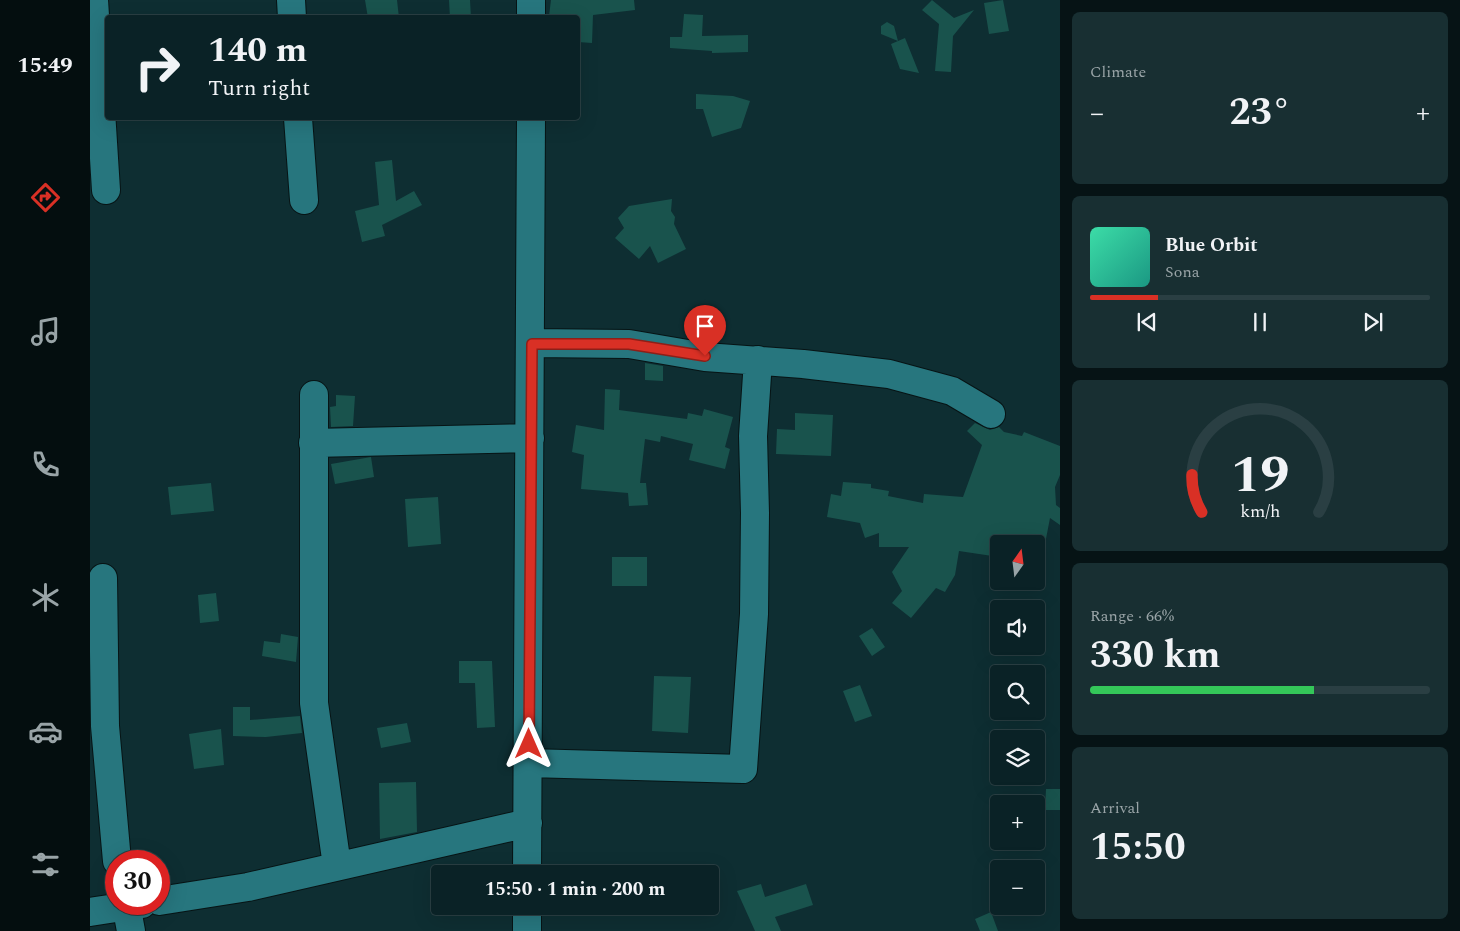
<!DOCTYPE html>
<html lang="en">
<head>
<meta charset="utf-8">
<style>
	:root { --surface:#0a2226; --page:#182f32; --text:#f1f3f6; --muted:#99a4a7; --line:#2a3f43; --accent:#d93025 }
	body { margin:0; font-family:Spectral,serif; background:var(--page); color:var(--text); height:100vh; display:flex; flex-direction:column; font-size:19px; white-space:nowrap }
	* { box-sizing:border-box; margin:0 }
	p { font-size:16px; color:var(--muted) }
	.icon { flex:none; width:28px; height:28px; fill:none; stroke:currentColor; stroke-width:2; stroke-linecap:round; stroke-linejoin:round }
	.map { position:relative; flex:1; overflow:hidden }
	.side { display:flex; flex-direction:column; gap:12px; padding:12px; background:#061315; width:400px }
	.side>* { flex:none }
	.hud { position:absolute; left:15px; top:15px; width:475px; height:105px; border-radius:5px; box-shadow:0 5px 20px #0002,0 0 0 1px var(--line); background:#0a2226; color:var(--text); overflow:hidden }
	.needle { width:32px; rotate:14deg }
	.tools { position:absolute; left:900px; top:535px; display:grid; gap:10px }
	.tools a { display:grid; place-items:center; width:55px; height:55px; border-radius:5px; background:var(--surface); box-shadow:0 5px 20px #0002,0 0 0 1px var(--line); font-size:25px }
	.speed { position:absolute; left:15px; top:850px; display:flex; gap:10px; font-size:25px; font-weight:700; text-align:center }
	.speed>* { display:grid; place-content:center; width:65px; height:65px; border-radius:50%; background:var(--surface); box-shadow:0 5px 20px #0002,0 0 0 1px var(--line); line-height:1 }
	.speed .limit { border:8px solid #d22; background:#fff; color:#111 }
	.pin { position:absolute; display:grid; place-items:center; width:42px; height:42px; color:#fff; margin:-51px -21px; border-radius:50% 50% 50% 0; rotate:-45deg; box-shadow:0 0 5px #0007 }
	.pin .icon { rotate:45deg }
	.me { position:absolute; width:55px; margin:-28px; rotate:0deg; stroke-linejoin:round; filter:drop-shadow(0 0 4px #0008) }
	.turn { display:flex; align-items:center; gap:18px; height:105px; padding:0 20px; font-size:22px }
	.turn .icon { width:65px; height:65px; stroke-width:2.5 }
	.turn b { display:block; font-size:35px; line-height:42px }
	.big { font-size:38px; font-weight:700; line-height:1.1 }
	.side .widget { flex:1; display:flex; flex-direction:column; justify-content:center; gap:8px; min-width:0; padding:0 18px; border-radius:8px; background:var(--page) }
	.side .dial { align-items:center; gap:0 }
	.dial svg { height:130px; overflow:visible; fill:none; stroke:var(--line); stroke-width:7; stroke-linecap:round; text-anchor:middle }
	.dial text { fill:var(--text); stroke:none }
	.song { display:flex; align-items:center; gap:15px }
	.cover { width:60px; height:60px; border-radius:8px; background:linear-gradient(135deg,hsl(160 70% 55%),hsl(170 70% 35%)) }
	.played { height:5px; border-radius:2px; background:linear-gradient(90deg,var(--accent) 20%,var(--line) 20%) }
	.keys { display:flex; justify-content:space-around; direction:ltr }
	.heat { display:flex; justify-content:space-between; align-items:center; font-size:28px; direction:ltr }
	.charge { height:8px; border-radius:4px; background:linear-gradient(90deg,#34c759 66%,var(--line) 0) }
	.trip { position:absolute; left:341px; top:865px; width:288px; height:50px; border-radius:5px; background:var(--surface); box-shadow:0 5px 20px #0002,0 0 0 1px var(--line); font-weight:700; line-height:50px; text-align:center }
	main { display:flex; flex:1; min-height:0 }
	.dock { display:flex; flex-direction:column; width:90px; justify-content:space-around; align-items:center; background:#040e0f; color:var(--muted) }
	.dock .icon { width:35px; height:35px }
	.dock .active { color:var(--accent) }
	.dock b { font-size:22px; color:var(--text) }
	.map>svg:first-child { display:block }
</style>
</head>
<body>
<main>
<nav class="dock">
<b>15:49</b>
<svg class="icon active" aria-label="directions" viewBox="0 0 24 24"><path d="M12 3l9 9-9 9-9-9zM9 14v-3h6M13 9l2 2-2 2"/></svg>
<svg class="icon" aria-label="music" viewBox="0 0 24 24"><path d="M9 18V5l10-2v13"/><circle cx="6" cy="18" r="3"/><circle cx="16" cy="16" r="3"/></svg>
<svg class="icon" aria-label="phone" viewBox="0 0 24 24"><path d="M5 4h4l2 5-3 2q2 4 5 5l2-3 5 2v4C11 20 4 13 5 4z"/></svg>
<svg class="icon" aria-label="climate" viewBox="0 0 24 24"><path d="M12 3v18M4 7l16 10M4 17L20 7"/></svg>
<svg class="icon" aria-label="car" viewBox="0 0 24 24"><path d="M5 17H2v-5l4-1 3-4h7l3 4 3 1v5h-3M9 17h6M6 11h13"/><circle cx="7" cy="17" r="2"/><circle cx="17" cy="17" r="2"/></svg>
<svg class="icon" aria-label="filters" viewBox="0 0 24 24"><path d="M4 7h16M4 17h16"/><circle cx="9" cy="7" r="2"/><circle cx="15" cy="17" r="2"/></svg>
</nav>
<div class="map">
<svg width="970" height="931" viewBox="0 0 970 931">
	<rect width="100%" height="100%" fill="#0e2e32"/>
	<path fill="#19534d" d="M 275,0 L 307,0 L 309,18 L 278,18 Z
		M 359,0 L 380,0 L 381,18 L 360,18 Z
		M 461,0 L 544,0 L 545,10 L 503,15 L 502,43 L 488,42 L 488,18 L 459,16 Z
		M 842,0 L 864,18 L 884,10 L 863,36 L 861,72 L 845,71 L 849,24 L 832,10 Z
		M 913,0 L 919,31 L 899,34 L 894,3 Z
		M 594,14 L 613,15 L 612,36 L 658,35 L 658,52 L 622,53 L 622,51 L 580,48 L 580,37 L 592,37 Z
		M 797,22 L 804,26 L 808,41 L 815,38 L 829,73 L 810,69 L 801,44 L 808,41 L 791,34 L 791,26 Z
		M 606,94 L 643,96 L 660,101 L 651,128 L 622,137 L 613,109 L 606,109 Z
		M 302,160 L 306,201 L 324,191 L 332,205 L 292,225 L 295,236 L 272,242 L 265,211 L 289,205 L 285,162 Z
		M 582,199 L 581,211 L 585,217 L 584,224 L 596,249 L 568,263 L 560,246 L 549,259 L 525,238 L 534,228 L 528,218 L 539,206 Z
		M 555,363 L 573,366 L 573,381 L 555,380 Z
		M 515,389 L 530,390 L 529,410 L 597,419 L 598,413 L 612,416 L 614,409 L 643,417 L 635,447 L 640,449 L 635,469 L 599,460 L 603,444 L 571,436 L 570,442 L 555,439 L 550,483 L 556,483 L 558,505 L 539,506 L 538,493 L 491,489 L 494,455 L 482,452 L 486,425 L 514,430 Z
		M 246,395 L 265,396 L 263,426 L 241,427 L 240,407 L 246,406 Z
		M 705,413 L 743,415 L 741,456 L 686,454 L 687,429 L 705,430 Z
		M 885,423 L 900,430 L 909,427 L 914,432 L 932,436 L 934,432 L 970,446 L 970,475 L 965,487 L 966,505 L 970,508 L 970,525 L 960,518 L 955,544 L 909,544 L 909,557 L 869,551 L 865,575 L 855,592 L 846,588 L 821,618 L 802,603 L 812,591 L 802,572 L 819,547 L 789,547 L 789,533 L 775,538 L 770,523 L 737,517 L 741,494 L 751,496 L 753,482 L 781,484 L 781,488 L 799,491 L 798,496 L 833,503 L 834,494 L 873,497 L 892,445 L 877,431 Z
		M 281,457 L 284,477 L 245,484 L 241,464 Z
		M 121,483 L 124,511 L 81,515 L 78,487 Z
		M 348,497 L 351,544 L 318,547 L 315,499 Z
		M 522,557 L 557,557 L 557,586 L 522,586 Z
		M 126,593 L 129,621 L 110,623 L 108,595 Z
		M 782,628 L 795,647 L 782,656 L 769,636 Z
		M 191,634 L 208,637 L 206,662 L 172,656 L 174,641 L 190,643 Z
		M 369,661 L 402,661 L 405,727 L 387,728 L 385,683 L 369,683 Z
		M 564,676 L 601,677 L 598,733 L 562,731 Z
		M 770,685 L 782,716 L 765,722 L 753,691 Z
		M 143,707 L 160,707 L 160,720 L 210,716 L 212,733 L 176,737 L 143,736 Z
		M 317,723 L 321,742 L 291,748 L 287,728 Z
		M 131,729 L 134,765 L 104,769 L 99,734 Z
		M 326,782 L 327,832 L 290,839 L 289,783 Z
		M 956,789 L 970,789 L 970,810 L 955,810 Z
		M 671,884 L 675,897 L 716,884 L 723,905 L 685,917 L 691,931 L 665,931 L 647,891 Z
		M 901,912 L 908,931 L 890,931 L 885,919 Z"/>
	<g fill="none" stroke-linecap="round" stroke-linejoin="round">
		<defs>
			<path id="minor" d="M 4,0 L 16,190
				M 201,0 L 202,18
				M 441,0 L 441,18
				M 208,118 L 214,200
				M 442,343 L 539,344 L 615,357 L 713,364 L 799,374 L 862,391 L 901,414
				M 224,395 L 224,703 L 247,866
				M 223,443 L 440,438
				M 13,578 L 15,726 L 27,861
				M 439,763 L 653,769 L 664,614 L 665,513 L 663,436 L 668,360
				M 437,874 L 441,118
				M 69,901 L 158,887 L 438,823
				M 36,904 L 41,931
				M 0,912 L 52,904
				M 437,931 L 437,906"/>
		</defs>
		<use href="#minor" stroke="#071415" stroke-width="30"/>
		<use href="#minor" stroke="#27767e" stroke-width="28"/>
	</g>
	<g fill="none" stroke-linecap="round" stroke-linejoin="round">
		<defs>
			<path id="route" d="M 439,744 L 442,344 L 539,344 L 615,356"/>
		</defs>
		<use href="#route" stroke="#8d1f18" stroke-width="12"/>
		<use href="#route" stroke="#d93025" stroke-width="9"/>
	</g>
</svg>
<div class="tools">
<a><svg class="needle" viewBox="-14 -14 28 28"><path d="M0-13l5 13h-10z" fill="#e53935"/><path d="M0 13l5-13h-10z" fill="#99a4a7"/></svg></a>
<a><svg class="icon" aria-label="sound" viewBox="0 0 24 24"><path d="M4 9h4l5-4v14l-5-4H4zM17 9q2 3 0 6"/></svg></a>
<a><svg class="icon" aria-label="search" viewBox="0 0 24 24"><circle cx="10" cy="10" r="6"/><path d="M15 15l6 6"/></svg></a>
<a><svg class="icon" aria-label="layers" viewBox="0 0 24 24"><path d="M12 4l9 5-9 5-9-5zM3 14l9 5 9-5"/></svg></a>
<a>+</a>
<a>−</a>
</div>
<div class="speed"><div class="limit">30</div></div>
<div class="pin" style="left:615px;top:356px;background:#d93025"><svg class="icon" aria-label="arrive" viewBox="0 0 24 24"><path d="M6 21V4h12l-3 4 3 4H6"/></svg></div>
<svg class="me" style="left:439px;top:744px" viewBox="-20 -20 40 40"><path d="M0-17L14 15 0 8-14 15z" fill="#d93025" stroke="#fff" stroke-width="4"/></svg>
<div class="trip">15:50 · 1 min · 200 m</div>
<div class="hud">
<div class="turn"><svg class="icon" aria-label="right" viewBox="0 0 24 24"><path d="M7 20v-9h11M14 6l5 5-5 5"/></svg><div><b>140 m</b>Turn right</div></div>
</div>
</div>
<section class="side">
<div class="widget"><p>Climate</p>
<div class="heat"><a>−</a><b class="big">23°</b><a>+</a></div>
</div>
<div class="widget">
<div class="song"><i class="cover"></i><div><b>Blue Orbit</b><p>Sona</p></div></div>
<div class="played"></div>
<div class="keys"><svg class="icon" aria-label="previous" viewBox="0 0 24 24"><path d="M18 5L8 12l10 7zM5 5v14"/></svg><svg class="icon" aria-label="pause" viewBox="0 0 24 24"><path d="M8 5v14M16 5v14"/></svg><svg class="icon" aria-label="next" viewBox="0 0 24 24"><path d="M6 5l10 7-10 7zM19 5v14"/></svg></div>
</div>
<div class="widget dial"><svg viewBox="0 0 100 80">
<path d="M14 69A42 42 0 1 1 86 69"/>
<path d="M14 69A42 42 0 0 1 8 46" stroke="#d93025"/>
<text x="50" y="56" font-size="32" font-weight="700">19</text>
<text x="50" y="72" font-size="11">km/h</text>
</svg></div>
<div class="widget"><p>Range · 66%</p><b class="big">330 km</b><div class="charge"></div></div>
<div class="widget"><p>Arrival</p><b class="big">15:50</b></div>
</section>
</main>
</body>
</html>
